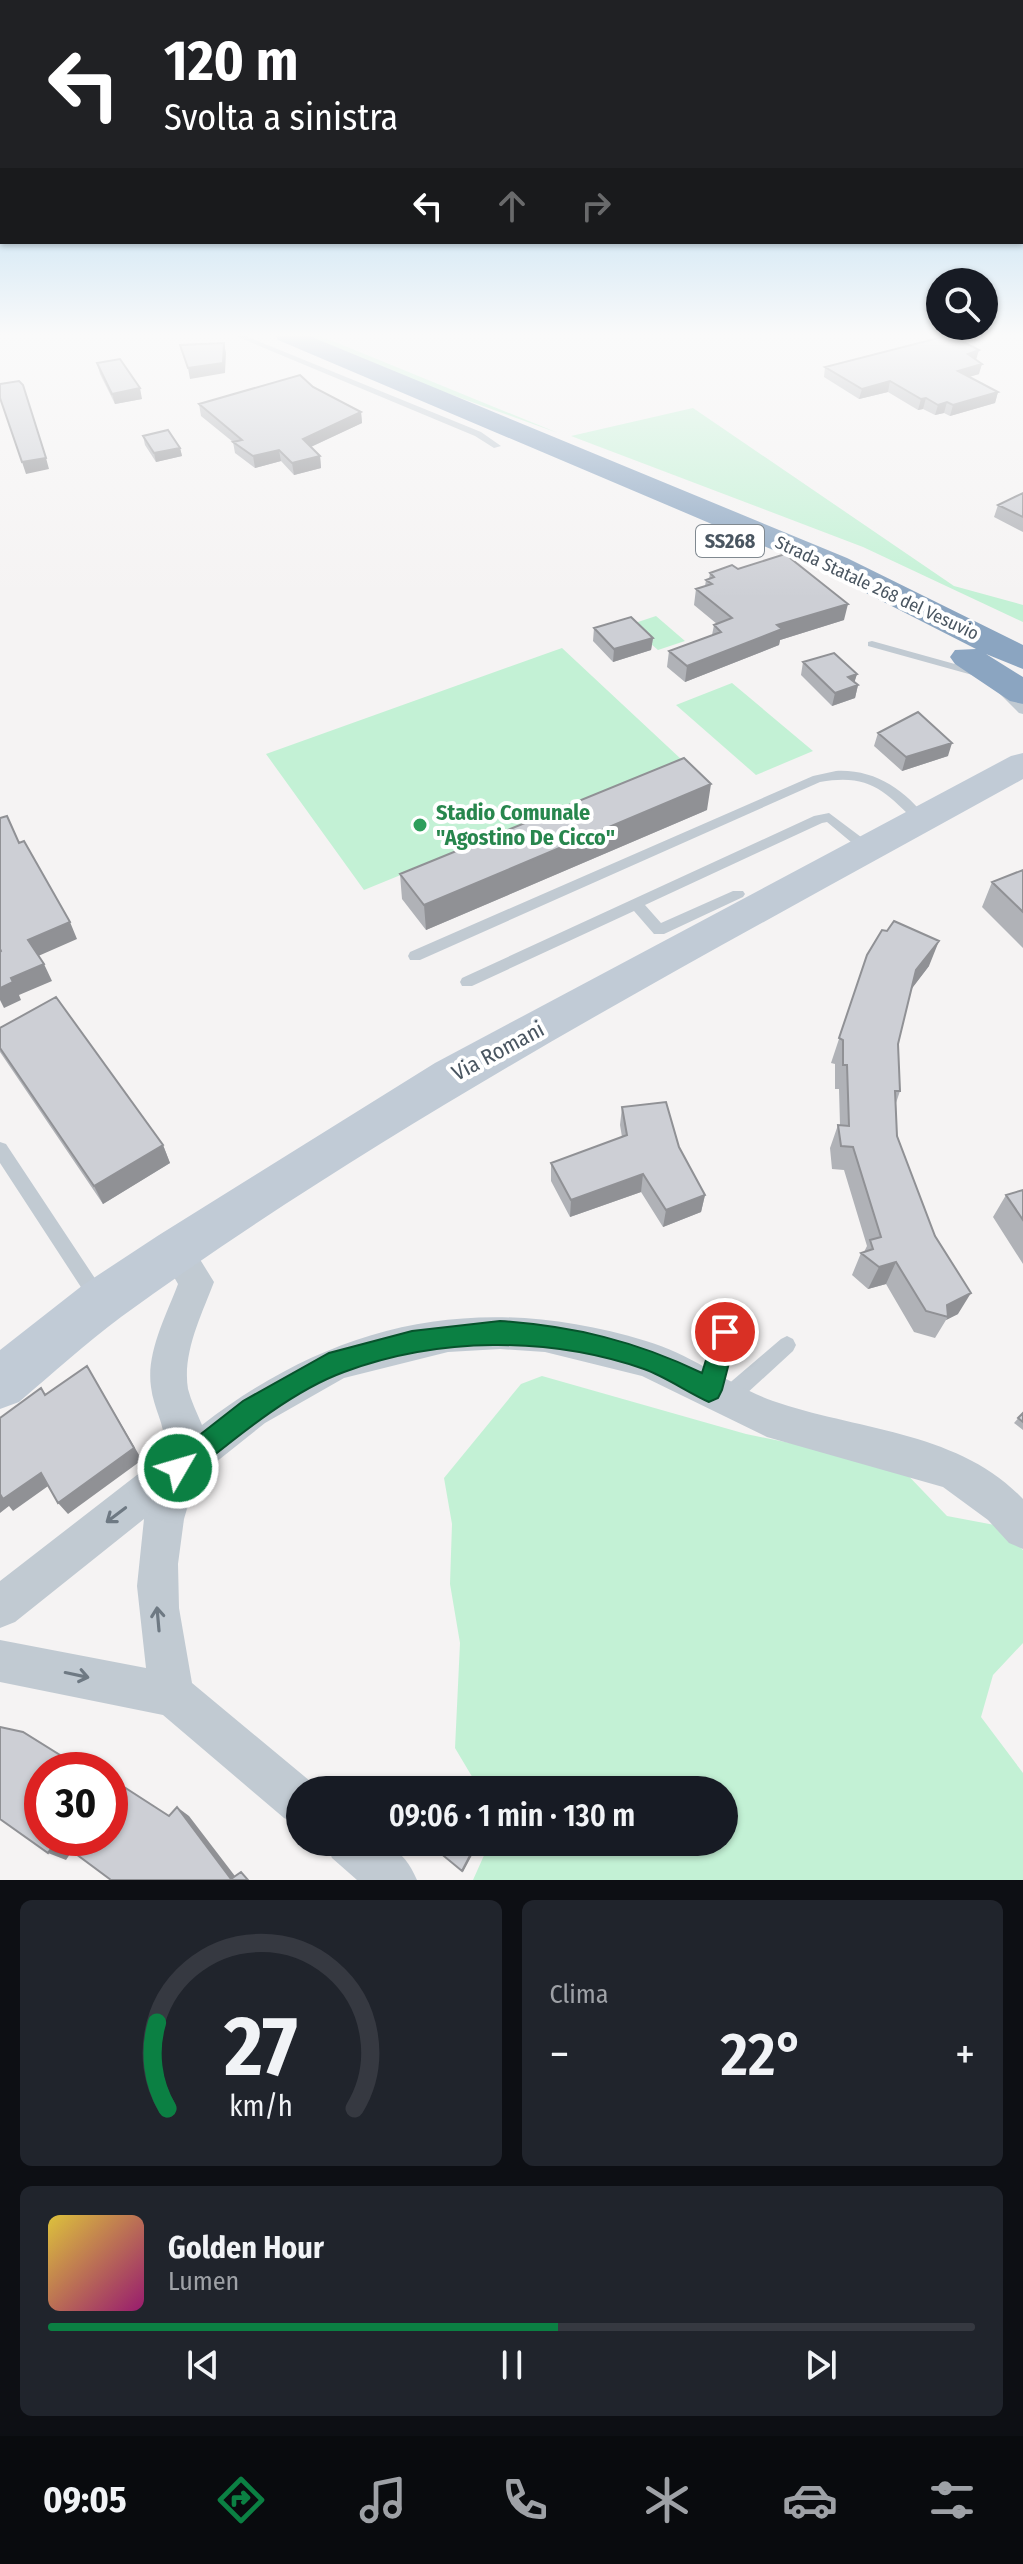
<!DOCTYPE html>
<html lang="it">
<head>
<meta charset="utf-8">
<style>
	:root { --surface:#171b24; --page:#20242c; --text:#f1f3f6; --muted:#9ea1a6; --line:#363941; --accent:#0b8043 }
	body { margin:0; font-family:"Fira Sans Condensed",sans-serif; background:var(--page); color:var(--text); height:100vh; display:flex; flex-direction:column; font-size:30px; white-space:nowrap }
	* { box-sizing:border-box; margin:0 }
	p { font-size:26px; color:var(--muted) }
	.icon { flex:none; width:44px; height:44px; fill:none; stroke:currentColor; stroke-width:2; stroke-linecap:round; stroke-linejoin:round }
	.map { position:relative; height:1880px; overflow:hidden }
	.drawer { display:flex; flex-direction:column; gap:20px; padding:20px; background:#0d0f14; flex:1 }
	.drawer>* { flex:none }
	.banner { position:absolute; left:0px; top:0px; width:1024px; height:244px; box-shadow:0 2px 6px #0004; background:#202124; color:#fff; overflow:hidden }
	.fabs { position:absolute; left:926px; top:268px; display:grid; gap:16px }
	.fabs a { display:grid; place-items:center; width:72px; height:72px; border-radius:50%; background:var(--surface); box-shadow:0 2px 6px #0004; font-size:40px }
	.speed { position:absolute; left:24px; top:1752px; display:flex; gap:16px; font-size:40px; font-weight:700; text-align:center }
	.speed>* { display:grid; place-content:center; width:104px; height:104px; border-radius:50%; background:var(--surface); box-shadow:0 2px 6px #0004; line-height:1 }
	.speed .limit { border:12px solid #d22; background:#fff; color:#111 }
	.pin { position:absolute; display:grid; place-items:center; width:68px; height:68px; color:#fff; margin:-34px; border:4px solid #fff; border-radius:50%; box-shadow:0 2px 8px #0007 }
	.me { position:absolute; width:88px; margin:-44px; rotate:52deg; stroke-linejoin:round; filter:drop-shadow(0 0 6px #0008) }
	.turn { display:flex; align-items:center; gap:28px; height:168px; padding:0 32px; font-size:36px }
	.turn .icon { width:104px; height:104px; stroke-width:2.5 }
	.turn b { display:block; font-size:56px; line-height:68px }
	.lanes { display:flex; align-items:center; height:76px; padding:0 32px; background:#0003; justify-content:center; gap:40px; direction:ltr }
	.lanes .off { opacity:.35 }
	.big { font-size:60px; font-weight:600; line-height:1.1 }
	.drawer .tile { flex:1; display:flex; flex-direction:column; justify-content:center; gap:12px; min-width:0; padding:0 28px; border-radius:12px; background:var(--page) }
	.drawer .dial { align-items:center; gap:0 }
	.dial svg { height:208px; overflow:visible; fill:none; stroke:var(--line); stroke-width:7; stroke-linecap:round; text-anchor:middle }
	.dial text { fill:var(--text); stroke:none }
	.song { display:flex; align-items:center; gap:24px }
	.cover { width:96px; height:96px; border-radius:12px; background:linear-gradient(135deg,hsl(50 70% 55%),hsl(320 70% 35%)) }
	.played { height:8px; border-radius:4px; background:linear-gradient(90deg,var(--accent) 55%,var(--line) 55%) }
	.keys { display:flex; justify-content:space-around; direction:ltr }
	.heat { display:flex; justify-content:space-between; align-items:center; font-size:44px; direction:ltr }
	.drawer .tiles { flex:1; display:grid; gap:20px; grid-template-columns:1fr 1fr }
	.tile:last-child { grid-column:span 2 }
	.trip { position:absolute; left:286px; top:1776px; width:452px; height:80px; border-radius:40px; background:var(--surface); box-shadow:0 2px 6px #0004; font-weight:600; line-height:80px; text-align:center }
	.dock { display:flex; height:128px; justify-content:space-around; align-items:center; background:#090b0e; color:var(--muted) }
	.dock .icon { width:56px; height:56px }
	.dock .current { color:var(--accent) }
	.dock b { font-size:36px; color:var(--text) }
	.map>svg:first-child { display:block }
</style>
</head>
<body>
<div class="map">
<svg width="1023" height="1880" viewBox="0 0 1023 1880">
	<rect width="100%" height="100%" fill="#f5f3f3"/>
	<path fill="#c3f1d5" d="M 301,335 L 318,335 L 558,433 L 383,370 Z
		M 693,408 L 954,586 L 1023,605 L 1023,622 L 863,547 L 571,436 Z
		M 656,616 L 685,641 L 658,650 L 629,625 Z
		M 562,648 L 682,760 L 364,890 L 266,754 Z
		M 732,683 L 813,751 L 756,775 L 676,705 Z
		M 542,1376 L 746,1434 L 898,1465 L 947,1516 L 1000,1526 L 1023,1550 L 1023,1643 L 993,1675 L 981,1717 L 1023,1773 L 1023,1880 L 473,1880 L 490,1842 L 724,1842 L 724,1790 L 480,1790 L 455,1748 L 460,1643 L 450,1584 L 452,1524 L 444,1478 L 521,1384 Z"/>
	<g fill="none" stroke-linecap="round" stroke-linejoin="round">
		<path fill="#c1cad2" fill-rule="evenodd" d="M 233,335 L 243,335 L 481,432 L 501,446 L 494,448 L 475,436 Z
			M 872,641 L 980,671 L 982,673 L 976,676 L 868,646 L 868,642 Z
			M 1003,688 L 1023,704 L 1023,714 L 1019,713 L 997,691 Z
			M 836,771 C 875,769 905,790 928,820 L 927,823 L 917,823 C 885,791 869,773 820,782 L 420,960 L 410,960 L 408,956 L 410,952 L 813,776 Z
			M 829,813 L 873,846 L 875,849 L 873,852 L 863,852 L 827,822 L 822,823 L 645,905 L 661,923 L 733,891 L 743,891 L 745,894 L 743,897 L 664,934 L 654,934 L 634,911 L 472,986 L 462,986 L 460,982 L 462,978 L 814,816 Z
			M 0,1142 L 6,1144 L 102,1289 L 105,1295 L 102,1301 L 96,1303 L 90,1301 L 0,1163 Z
			M 725,1323 L 731,1326 L 734,1332 L 718,1389 L 716,1396 L 709,1398 L 702,1396 L 700,1389 L 716,1332 L 719,1326 Z
			M 787,1336 L 793,1339 L 796,1345 L 793,1351 L 733,1406 L 726,1408 L 719,1406 L 717,1399 L 719,1392 L 781,1339 Z"/>
		<path fill="#c1cad2" fill-rule="evenodd" d="M 176,1235 L 188,1240 L 214,1282 C 202,1314 182,1353 188,1389 C 191,1401 197,1413 202,1425 C 338,1320 481,1291 646,1341 C 691,1354 729,1385 773,1401 C 856,1430 959,1431 1023,1499 L 1023,1549 L 1009,1543 L 988,1520 L 943,1487 L 767,1437 L 642,1376 L 545,1352 L 500,1349 L 448,1352 L 344,1378 L 265,1423 L 196,1478 L 184,1519 L 178,1564 L 179,1608 L 192,1683 L 316,1786 L 318,1790 L 300,1790 L 300,1825 L 284,1818 L 163,1715 L 0,1682 L 0,1640 L 146,1668 L 137,1586 L 144,1519 L 15,1622 L 0,1628 L 0,1581 L 164,1454 C 168,1428 154,1412 151,1387 C 146,1353 166,1316 178,1284 L 159,1251 L 164,1240 Z
			M 325,1842 C 368,1842 397,1833 417,1880 L 357,1880 L 332,1858 Z"/>
		<path fill="#c1cbd6" fill-rule="evenodd" d="M 1023,753 L 1023,779 C 717,949 405,1111 121,1317 C 86,1343 53,1373 19,1402 L 0,1409 L 0,1350 L 83,1285 L 159,1235 L 435,1063 L 1011,756 Z"/>
		<path fill="#8ba5c1" fill-rule="evenodd" d="M 275,335 L 307,335 L 847,558 L 1023,645 L 1023,669 L 986,654 L 1023,677 L 1023,704 L 1010,701 L 955,664 L 950,657 L 955,650 L 976,649 L 825,572 L 278,340 Z"/>
	</g>
	<path fill="#b0b2b7" d="M 976,360 L 979,374 L 969,377 L 998,392 L 995,403 L 950,416 L 944,413 L 935,415 L 923,409 L 918,410 L 888,392 L 859,399 L 824,377 L 825,367 Z
		M 97,363 L 142,399 L 115,404 L 100,374 Z
		M 313,387 L 361,412 L 362,423 L 311,447 L 320,456 L 321,468 L 294,475 L 281,461 L 255,468 L 235,453 L 233,442 L 201,416 L 199,404 Z
		M 143,436 L 180,448 L 182,456 L 156,462 L 145,445 Z
		M 1023,493 L 1023,532 L 994,517 L 998,505 Z
		M 738,569 L 844,620 L 780,640 L 779,645 L 685,682 L 667,667 L 669,651 L 712,635 L 714,625 L 717,624 L 694,605 L 696,589 L 705,586 L 706,580 L 709,579 L 710,573 Z
		M 594,628 L 653,638 L 651,650 L 613,662 L 593,641 Z
		M 803,662 L 857,674 L 854,682 L 858,685 L 855,698 L 832,706 L 801,675 Z
		M 878,733 L 948,756 L 902,771 L 874,746 Z
		M 707,810 L 426,930 L 402,899 L 400,874 Z
		M 1023,870 L 1023,948 L 982,907 L 992,882 Z
		M 867,955 L 929,966 L 911,989 L 898,1044 L 900,1091 L 896,1103 L 897,1136 L 958,1314 L 946,1320 L 935,1338 L 914,1332 L 886,1284 L 868,1289 L 852,1275 L 861,1253 L 864,1252 L 867,1246 L 844,1170 L 832,1169 L 830,1148 L 838,1125 L 840,1125 L 839,1089 L 835,1089 L 835,1064 L 831,1063 Z
		M 0,1028 L 163,1145 L 170,1163 L 103,1204 L 0,1052 Z
		M 622,1107 L 679,1147 L 705,1195 L 701,1212 L 663,1227 L 641,1192 L 570,1217 L 551,1181 L 551,1163 L 622,1137 L 620,1125 Z
		M 1023,1190 L 1023,1264 L 993,1217 L 1006,1195 Z
		M 1023,1413 L 1023,1430 L 1014,1423 Z"/>
	<path fill="#909195" d="M 224,343 L 226,353 L 225,373 L 190,379 L 188,368 Z
		M 979,350 L 976,360 L 968,354 Z
		M 982,364 L 979,374 L 955,381 L 958,371 Z
		M 890,381 L 888,392 L 859,399 L 862,389 Z
		M 140,388 L 142,399 L 115,404 L 112,394 Z
		M 998,392 L 995,403 L 950,416 L 953,405 Z
		M 926,398 L 923,409 L 918,410 L 921,399 Z
		M 947,402 L 944,413 L 935,415 L 938,405 Z
		M 361,412 L 362,423 L 304,450 L 303,439 Z
		M 180,448 L 182,456 L 156,462 L 154,453 Z
		M 279,450 L 281,461 L 255,468 L 253,456 Z
		M 320,456 L 321,468 L 294,475 L 292,463 Z
		M 46,458 L 49,469 L 26,474 L 22,462 Z
		M 848,604 L 844,620 L 780,640 L 779,645 L 685,682 L 687,666 L 777,625 Z
		M 653,638 L 651,650 L 613,662 L 614,649 Z
		M 857,674 L 853,687 L 848,677 Z
		M 858,685 L 855,698 L 832,706 L 835,693 Z
		M 952,743 L 948,756 L 902,771 L 906,757 Z
		M 711,784 L 707,810 L 426,930 L 424,905 Z
		M 70,922 L 77,939 L 36,957 L 28,940 Z
		M 939,941 L 929,966 L 907,995 L 916,970 Z
		M 44,964 L 52,981 L 19,995 L 21,1000 L 4,1008 L 0,1000 L 0,988 L 11,978 Z
		M 163,1145 L 170,1163 L 103,1204 L 94,1186 Z
		M 643,1174 L 641,1192 L 570,1217 L 571,1200 Z
		M 705,1195 L 701,1212 L 663,1227 L 666,1210 Z
		M 896,1262 L 886,1284 L 868,1289 L 879,1267 Z
		M 971,1293 L 958,1314 L 946,1320 L 948,1317 L 947,1305 Z
		M 87,1366 L 142,1460 L 68,1514 L 58,1503 Z
		M 41,1473 L 51,1484 L 13,1511 L 9,1506 L 0,1513 L 0,1494 Z
		M 177,1807 L 189,1816 L 238,1880 L 231,1879 Z
		M 57,1840 L 74,1848 L 66,1860 L 48,1853 Z
		M 477,1842 L 479,1842 L 463,1872 L 462,1871 Z"/>
	<path fill="#cdcfd5" stroke="#909195" stroke-width="2" d="M 950,335 L 979,350 L 968,354 L 982,364 L 958,371 L 998,392 L 953,405 L 947,402 L 938,405 L 926,398 L 921,399 L 890,381 L 862,389 L 825,367 Z
		M 224,343 L 223,363 L 188,368 L 180,345 Z
		M 120,359 L 140,388 L 112,394 L 97,363 Z
		M 300,375 L 313,387 L 361,412 L 303,439 L 320,456 L 292,463 L 279,450 L 253,456 L 233,442 L 242,440 L 199,404 Z
		M 19,381 L 23,385 L 46,458 L 22,462 L 0,398 L 0,384 Z
		M 168,430 L 180,448 L 154,453 L 143,436 Z
		M 1023,493 L 1023,517 L 998,505 Z
		M 785,554 L 848,604 L 777,625 L 782,629 L 687,666 L 669,651 L 721,632 L 714,625 L 732,618 L 696,589 L 712,584 L 706,580 L 714,577 L 710,573 L 732,565 L 738,569 Z
		M 631,617 L 653,638 L 614,649 L 594,628 Z
		M 834,653 L 857,674 L 848,677 L 858,685 L 835,693 L 803,662 Z
		M 918,712 L 952,743 L 906,757 L 878,733 Z
		M 684,758 L 711,784 L 424,905 L 400,874 Z
		M 7,816 L 19,843 L 24,841 L 70,922 L 28,940 L 44,964 L 11,978 L 13,982 L 0,988 L 0,952 L 1,951 L 0,949 L 0,818 Z
		M 1023,870 L 1023,912 L 992,882 Z
		M 894,921 L 939,941 L 916,970 L 898,1044 L 900,1091 L 895,1091 L 897,1136 L 935,1236 L 971,1293 L 947,1305 L 948,1317 L 926,1311 L 896,1262 L 879,1267 L 861,1253 L 873,1249 L 870,1240 L 881,1237 L 853,1147 L 841,1146 L 838,1125 L 849,1126 L 847,1065 L 843,1065 L 843,1040 L 839,1038 L 867,955 L 882,930 L 887,931 Z
		M 56,997 L 163,1145 L 94,1186 L 0,1048 L 0,1028 Z
		M 666,1102 L 679,1147 L 705,1195 L 666,1210 L 643,1174 L 571,1200 L 551,1163 L 627,1135 L 622,1107 Z
		M 1023,1190 L 1023,1220 L 1006,1195 Z
		M 87,1366 L 134,1448 L 58,1503 L 41,1473 L 3,1499 L 0,1494 L 0,1418 L 41,1388 L 45,1395 Z
		M 1023,1413 L 1023,1422 L 1018,1418 Z
		M 0,1727 L 23,1732 L 84,1770 L 42,1770 L 42,1838 L 110,1838 L 110,1778 L 169,1816 L 177,1807 L 231,1879 L 241,1872 L 248,1880 L 111,1880 L 57,1840 L 48,1853 L 0,1819 Z
		M 435,1842 L 477,1842 L 462,1871 L 433,1847 Z"/>
	<defs><path id="oneway-shaft" d="M-6 0H5M1.5-3L5.5 0L1.5 3" fill="none" stroke-width="1.6" stroke-linecap="round" stroke-linejoin="round" transform="scale(2)"/></defs>
	<g stroke="#6e7983">
		<use href="#oneway-shaft" transform="translate(116 1515) rotate(143)"/>
		<use href="#oneway-shaft" transform="translate(158 1619) rotate(-95)"/>
		<use href="#oneway-shaft" transform="translate(77 1675) rotate(12)"/>
	</g>
	<linearGradient id="sky" x2="0" y2="1"><stop stop-color="#85c3ea"/><stop offset="0.56" stop-color="#fafafa"/><stop offset="1" stop-color="#fafafa" stop-opacity="0"/></linearGradient>
	<rect width="1023" height="598" fill="url(#sky)"/>
	<path fill="#0b8043" stroke="#07532c" stroke-width="2" d="M 500,1321 C 573,1326 636,1341 702,1373 L 717,1324 L 725,1321 L 733,1324 L 737,1332 L 722,1390 L 718,1398 L 709,1402 C 687,1392 666,1377 644,1369 C 548,1336 438,1337 344,1372 C 289,1392 232,1441 187,1477 L 178,1481 L 169,1477 L 165,1468 L 169,1459 L 243,1401 L 329,1353 L 412,1331 Z"/>
	<circle fill="#2e9e5b" stroke="#fff" stroke-width="3" cx="420" cy="825" r="8"/>
	<g text-anchor="middle" dominant-baseline="central" stroke-width="8" stroke-linejoin="round" paint-order="stroke">
		<g font-size="18" fill="#4a5661" stroke="#fff">
			<text transform="translate(877 588) rotate(25)">Strada Statale 268 del Vesuvio</text>
		</g>
		<rect fill="#fff" stroke="#808990" stroke-width="2" x="696" y="525" width="68" height="32" rx="6"/>
		<g font-size="20" font-weight="bold" fill="#4a5661">
			<text x="730" y="541">SS268</text>
		</g>
		<g font-size="22" font-weight="bold" fill="#27864d" stroke="#fff" text-anchor="start">
			<text x="436" y="812">Stadio Comunale<tspan x="436" dy="25">"Agostino De Cicco"</tspan></text>
		</g>
		<g font-size="22" fill="#4a5661" stroke="#fff">
			<text transform="translate(498 1051) rotate(-28)">Via Romani</text>
		</g>
	</g>
</svg>
<div class="fabs">
<a><svg class="icon" aria-label="search" viewBox="0 0 24 24"><circle cx="10" cy="10" r="6"/><path d="M15 15l6 6"/></svg></a>
</div>
<div class="speed"><div class="limit">30</div></div>
<div class="pin" style="left:725px;top:1332px;background:#d93025"><svg class="icon" aria-label="arrive" viewBox="0 0 24 24"><path d="M6 21V4h12l-3 4 3 4H6"/></svg></div>
<svg class="me" style="left:178px;top:1468px" viewBox="-20 -20 40 40"><circle r="17" fill="#0b8043" stroke="#fff" stroke-width="3"/><path d="M0-11L8 9 0 5-8 9z" fill="#fff"/></svg>
<div class="trip">09:06 · 1 min · 130 m</div>
<div class="banner">
<div class="turn"><svg class="icon" aria-label="left" viewBox="0 0 24 24"><path d="M17 20v-9H6M10 6l-5 5 5 5"/></svg><div><b>120 m</b>Svolta a sinistra</div></div>
<div class="lanes"><svg class="icon" aria-label="left" viewBox="0 0 24 24"><path d="M17 20v-9H6M10 6l-5 5 5 5"/></svg><svg class="icon off" aria-label="ahead" viewBox="0 0 24 24"><path d="M12 20V5M6 11l6-6 6 6"/></svg><svg class="icon off" aria-label="right" viewBox="0 0 24 24"><path d="M7 20v-9h11M14 6l5 5-5 5"/></svg></div>
</div>
</div>
<section class="drawer">
<div class="tiles">
<div class="tile dial"><svg viewBox="0 0 100 80">
<path d="M14 69A42 42 0 1 1 86 69"/>
<path d="M14 69A42 42 0 0 1 10 36" stroke="#0b8043"/>
<text x="50" y="56" font-size="32" font-weight="700">27</text>
<text x="50" y="72" font-size="11">km/h</text>
</svg></div>
<div class="tile"><p>Clima</p>
<div class="heat"><a>−</a><b class="big">22°</b><a>+</a></div>
</div>
<div class="tile">
<div class="song"><i class="cover"></i><div><b>Golden Hour</b><p>Lumen</p></div></div>
<div class="played"></div>
<div class="keys"><svg class="icon" aria-label="previous" viewBox="0 0 24 24"><path d="M18 5L8 12l10 7zM5 5v14"/></svg><svg class="icon" aria-label="pause" viewBox="0 0 24 24"><path d="M8 5v14M16 5v14"/></svg><svg class="icon" aria-label="next" viewBox="0 0 24 24"><path d="M6 5l10 7-10 7zM19 5v14"/></svg></div>
</div>
</div>
</section>
<nav class="dock">
<b>09:05</b>
<svg class="icon current" aria-label="directions" viewBox="0 0 24 24"><path d="M12 3l9 9-9 9-9-9zM9 14v-3h6M13 9l2 2-2 2"/></svg>
<svg class="icon" aria-label="music" viewBox="0 0 24 24"><path d="M9 18V5l10-2v13"/><circle cx="6" cy="18" r="3"/><circle cx="16" cy="16" r="3"/></svg>
<svg class="icon" aria-label="phone" viewBox="0 0 24 24"><path d="M5 4h4l2 5-3 2q2 4 5 5l2-3 5 2v4C11 20 4 13 5 4z"/></svg>
<svg class="icon" aria-label="climate" viewBox="0 0 24 24"><path d="M12 3v18M4 7l16 10M4 17L20 7"/></svg>
<svg class="icon" aria-label="car" viewBox="0 0 24 24"><path d="M5 17H2v-5l4-1 3-4h7l3 4 3 1v5h-3M9 17h6M6 11h13"/><circle cx="7" cy="17" r="2"/><circle cx="17" cy="17" r="2"/></svg>
<svg class="icon" aria-label="filters" viewBox="0 0 24 24"><path d="M4 7h16M4 17h16"/><circle cx="9" cy="7" r="2"/><circle cx="15" cy="17" r="2"/></svg>
</nav>
</body>
</html>
